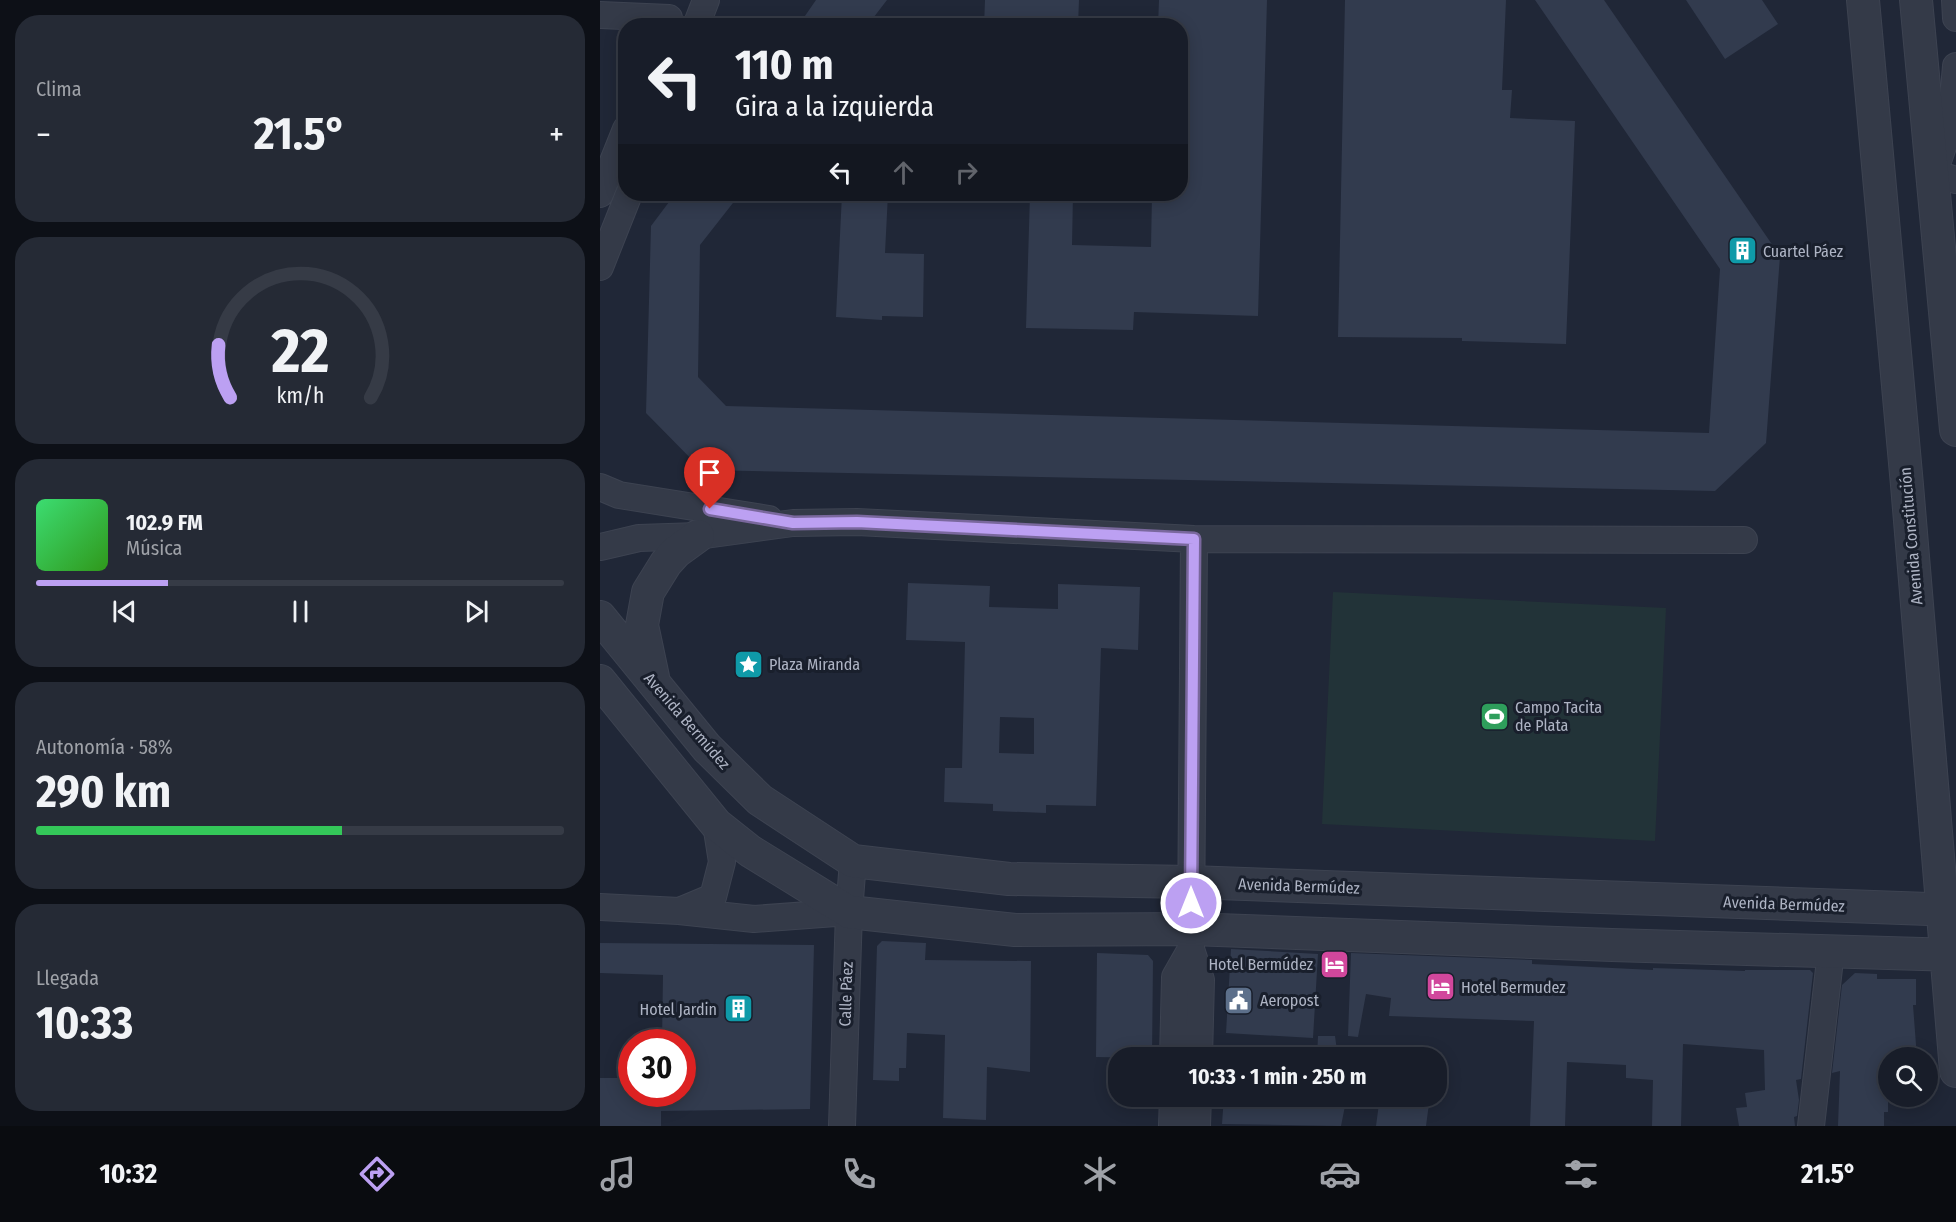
<!DOCTYPE html>
<html lang="es">
<head>
<meta charset="utf-8">
<style>
	:root { --surface:#181d29; --page:#252a35; --text:#f1f3f6; --muted:#9fa2a8; --line:#363b46; --accent:#bca0f2 }
	body { margin:0; font-family:"Fira Sans Condensed",sans-serif; background:var(--page); color:var(--text); height:100vh; display:flex; flex-direction:column; font-size:22px; white-space:nowrap }
	* { box-sizing:border-box; margin:0 }
	p { font-size:20px; color:var(--muted) }
	.icon { flex:none; width:33px; height:33px; fill:none; stroke:currentColor; stroke-width:2; stroke-linecap:round; stroke-linejoin:round }
	.map { position:relative; flex:1; overflow:hidden }
	.panel { display:flex; flex-direction:column; gap:15px; padding:15px; background:#0d1017; width:600px }
	.panel>* { flex:none }
	.guide { position:absolute; left:18px; top:18px; width:570px; height:183px; border-radius:24px; box-shadow:0 3px 15px #0003,0 0 0 2px var(--line); background:#181d29; color:var(--text); overflow:hidden }
	.fabs { position:absolute; left:1278px; top:1047px; display:grid; gap:12px }
	.fabs a { display:grid; place-items:center; width:60px; height:60px; border-radius:50%; background:var(--surface); box-shadow:0 3px 15px #0003,0 0 0 2px var(--line); font-size:30px }
	.speed { position:absolute; left:18px; top:1029px; display:flex; gap:12px; font-size:30px; font-weight:700; text-align:center }
	.speed>* { display:grid; place-content:center; width:78px; height:78px; border-radius:50%; background:var(--surface); box-shadow:0 3px 15px #0003,0 0 0 2px var(--line); line-height:1 }
	.speed .limit { border:9px solid #d22; background:#fff; color:#111 }
	.pin { position:absolute; display:grid; place-items:center; width:51px; height:51px; color:#fff; margin:-62px -26px; border-radius:50% 50% 50% 0; rotate:-45deg; box-shadow:0 0 6px #0007 }
	.pin .icon { rotate:45deg }
	.me { position:absolute; width:66px; margin:-33px; rotate:0deg; stroke-linejoin:round; filter:drop-shadow(0 0 4px #0008) }
	.turn { display:flex; align-items:center; gap:21px; height:126px; padding:0 18px; font-size:27px }
	.turn .icon { width:78px; height:78px; stroke-width:2.5 }
	.turn b { display:block; font-size:42px; line-height:51px }
	.lanes { display:flex; align-items:center; height:57px; padding:0 18px; background:#0003; justify-content:center; gap:30px; direction:ltr }
	.lanes .off { opacity:.35 }
	.big { font-size:45px; font-weight:700; line-height:1.1 }
	.panel .widget { flex:1; display:flex; flex-direction:column; justify-content:center; gap:9px; min-width:0; padding:0 21px; border-radius:24px; background:var(--page) }
	.panel .dial { align-items:center; gap:0 }
	.dial svg { height:156px; overflow:visible; fill:none; stroke:var(--line); stroke-width:7; stroke-linecap:round; text-anchor:middle }
	.dial text { fill:var(--text); stroke:none }
	.song { display:flex; align-items:center; gap:18px }
	.cover { width:72px; height:72px; border-radius:9px; background:linear-gradient(135deg,hsl(140 70% 55%),hsl(110 70% 35%)) }
	.played { height:6px; border-radius:3px; background:linear-gradient(90deg,var(--accent) 25%,var(--line) 25%) }
	.keys { display:flex; justify-content:space-around; direction:ltr }
	.heat { display:flex; justify-content:space-between; align-items:center; font-size:33px; direction:ltr }
	.charge { height:9px; border-radius:4px; background:linear-gradient(90deg,#34c759 58%,var(--line) 0) }
	.trip { position:absolute; left:508px; top:1047px; width:339px; height:60px; border-radius:24px; background:var(--surface); box-shadow:0 3px 15px #0003,0 0 0 2px var(--line); font-weight:700; line-height:60px; text-align:center }
	.tabs { display:flex; height:96px; justify-content:space-around; align-items:center; background:#0a0c10; color:var(--muted) }
	.tabs .icon { width:42px; height:42px }
	.tabs .on { color:var(--accent) }
	.tabs b { font-size:27px; color:var(--text) }
	main { display:flex; flex:1; min-height:0 }
	.map>svg:first-child { display:block }
</style>
</head>
<body>
<main>
<section class="panel">
<div class="widget"><p>Clima</p>
<div class="heat"><a>−</a><b class="big">21.5°</b><a>+</a></div>
</div>
<div class="widget dial"><svg viewBox="0 0 100 80">
<path d="M14 69A42 42 0 1 1 86 69"/>
<path d="M14 69A42 42 0 0 1 8 42" stroke="#bca0f2"/>
<text x="50" y="56" font-size="32" font-weight="700">22</text>
<text x="50" y="72" font-size="11">km/h</text>
</svg></div>
<div class="widget">
<div class="song"><i class="cover"></i><div><b>102.9 FM</b><p>Música</p></div></div>
<div class="played"></div>
<div class="keys"><svg class="icon" aria-label="previous" viewBox="0 0 24 24"><path d="M18 5L8 12l10 7zM5 5v14"/></svg><svg class="icon" aria-label="pause" viewBox="0 0 24 24"><path d="M8 5v14M16 5v14"/></svg><svg class="icon" aria-label="next" viewBox="0 0 24 24"><path d="M6 5l10 7-10 7zM19 5v14"/></svg></div>
</div>
<div class="widget"><p>Autonomía · 58%</p><b class="big">290 km</b><div class="charge"></div></div>
<div class="widget"><p>Llegada</p><b class="big">10:33</b></div>
</section>
<div class="map">
<svg width="1356" height="1126" viewBox="0 0 1356 1126">
	<rect width="100%" height="100%" fill="#202737"/>
	<path fill="#223338" d="M 733,592 L 1066,608 L 1055,841 L 722,824 Z"/>
	<path fill="#323b4e" fill-rule="evenodd" d="M 216,0 L 287,0 L 267,26 L 198,26 Z
		M 385,0 L 479,0 L 478,26 L 384,26 Z
		M 559,0 L 667,0 L 658,316 L 534,312 L 533,330 L 426,328 L 430,194 L 473,194 L 472,245 L 551,247 L 552,194 L 580,194 L 580,26 L 558,26 Z
		M 745,0 L 906,0 L 902,90 L 912,90 L 910,118 L 975,121 L 966,344 L 862,341 L 862,338 L 738,337 Z
		M 935,0 L 1004,0 L 1180,256 L 1166,443 L 1115,491 L 102,470 L 46,413 L 51,226 L 75,194 L 140,194 L 100,245 L 98,377 L 126,406 L 1109,433 L 1120,269 Z
		M 1086,0 L 1162,0 L 1178,24 L 1125,59 Z
		M 242,194 L 288,194 L 285,253 L 324,254 L 323,317 L 282,316 L 282,320 L 236,317 Z
		M 308,583 L 390,586 L 389,607 L 458,609 L 458,584 L 540,587 L 538,650 L 501,648 L 496,806 L 446,805 L 446,813 L 393,811 L 393,804 L 344,802 L 345,768 L 362,768 L 365,642 L 306,640 ZM 400,717 L 434,718 L 434,754 L 399,753 Z
		M 282,941 L 326,943 L 325,960 L 431,961 L 430,1072 L 387,1067 L 386,1120 L 343,1118 L 345,1035 L 307,1033 L 306,1068 L 299,1068 L 299,1081 L 273,1080 L 277,946 Z
		M 0,943 L 214,945 L 210,1109 L 61,1111 L 61,1126 L 0,1126 L 0,1078 L 32,1078 L 32,1094 L 82,1094 L 82,1042 L 62,1042 L 63,975 L 0,973 Z
		M 631,949 L 718,954 L 713,1038 L 626,1033 Z
		M 497,953 L 548,955 L 553,961 L 552,1058 L 496,1057 Z
		M 751,953 L 932,960 L 932,964 L 1053,970 L 1053,968 L 1145,971 L 1145,970 L 1210,970 L 1213,973 L 1201,1079 L 1196,1080 L 1199,1100 L 1197,1116 L 1194,1117 L 1195,1126 L 1139,1126 L 1136,1108 L 1147,1107 L 1145,1093 L 1165,1090 L 1164,1050 L 1083,1044 L 1081,1126 L 1052,1126 L 1053,1080 L 1026,1078 L 1026,1065 L 967,1062 L 965,1126 L 930,1126 L 934,1021 L 789,1016 L 791,998 L 766,994 L 758,1037 L 748,1036 Z
		M 1255,973 L 1277,974 L 1277,979 L 1316,979 L 1316,1005 L 1313,1005 L 1317,1058 L 1288,1058 L 1288,1112 L 1284,1112 L 1284,1126 L 1238,1126 L 1240,1071 L 1232,1073 L 1242,985 Z
		M 718,1036 L 735,1036 L 738,1058 L 717,1058 Z
		M 624,1096 L 747,1096 L 741,1126 L 622,1124 Z
		M 780,1096 L 830,1096 L 826,1126 L 776,1126 Z"/>
	<g fill="none" stroke-linecap="round" stroke-linejoin="round">
		<defs>
			<path id="minor" d="M 1355,0 L 1356,18
				M 0,15 L 69,18
				M 96,26 L 106,0
				M 1356,66 C 1353,104 1349,138 1333,173 L 1356,180
				M 0,194 L 26,129
				M 0,267 L 29,194
				M 0,487 L 19,495 L 169,519
				M 594,539 L 591,929 L 591,949 L 601,980 L 599,1058
				M 0,547 L 39,538 L 98,536 L 193,523 L 257,522 L 594,539 L 1144,540
				M 0,907 L 79,911 L 154,919 L 249,912
				M 82,910 L 113,897 L 122,862 L 116,824
				M 573,1058 L 575,977 L 591,949
				M 242,1126 L 249,912 L 253,861
				M 572,1126 L 573,1096
				M 597,1126 L 598,1096
				M 1211,1126 L 1231,951"/>
			<path id="tertiary" d="M 1263,0 L 1307,485 L 1356,1071
				M 1316,0 L 1356,430
				M 0,617 L 107,748 L 160,800 L 253,861 L 409,879 L 591,882 L 1356,910
				M 53,677 L 42,625 L 48,592 L 66,563 L 76,552 L 98,536
				M 0,681 L 116,824 L 150,851 L 249,912 L 415,930 L 591,929 L 1012,945 L 1356,955"/>
		</defs>
		<use href="#minor" stroke="#3d4351" stroke-width="28"/>
		<use href="#tertiary" stroke="#3d4351" stroke-width="34"/>
		<use href="#minor" stroke="#343a48" stroke-width="26"/>
		<use href="#tertiary" stroke="#343a48" stroke-width="32"/>
	</g>
	<g fill="none" stroke-linecap="round" stroke-linejoin="round">
		<defs>
			<path id="route" d="M 110,509 L 193,523 L 257,522 L 594,539 L 591,903"/>
		</defs>
		<use href="#route" stroke="#7a689d" stroke-width="15"/>
		<use href="#route" stroke="#bca0f2" stroke-width="10"/>
	</g>
	<defs>
		<symbol id="building-square" viewBox="-11 -11 22 22"><rect x="-9" y="-9" width="18" height="18" rx="4" fill="#0f9aa8" stroke="#191f2c"/><path d="M-4-6H4V6H1V3H-1V6H-4ZM-2.5-4.3h1.7v1.8h-1.7ZM.8-4.3h1.7v1.8H.8ZM-2.5-1h1.7V.8h-1.7ZM.8-1h1.7V.8H.8Z" fill="#fff"/></symbol>
		<symbol id="sight-square" viewBox="-11 -11 22 22"><rect x="-9" y="-9" width="18" height="18" rx="4" fill="#0f9aa8" stroke="#191f2c"/><path d="M0-6L1.8-2.2L6-1.7L2.9 1.2L3.7 5.4L0 3.3L-3.7 5.4L-2.9 1.2L-6-1.7L-1.8-2.2Z" fill="#fff"/></symbol>
		<symbol id="stadium-square" viewBox="-11 -11 22 22"><rect x="-9" y="-9" width="18" height="18" rx="4" fill="#2e9e5b" stroke="#191f2c"/><path d="M0-5a6.5 5 0 1 0 0 10a6.5 5 0 1 0 0-10ZM-3.5-1.8h7v3.6h-7Z" fill="#fff"/></symbol>
		<symbol id="hotel-square" viewBox="-11 -11 22 22"><rect x="-9" y="-9" width="18" height="18" rx="4" fill="#d1479c" stroke="#191f2c"/><path d="M-6-4.5h1.5V1H6V5H4.5V3h-9V5H-6ZM-4 0a1.8 1.8 0 1 1 3.6 0ZM.5 0V-2.5h3Q6-2.5 6 0Z" fill="#fff"/></symbol>
		<symbol id="civic-square" viewBox="-11 -11 22 22"><rect x="-9" y="-9" width="18" height="18" rx="4" fill="#5c6f8a" stroke="#191f2c"/><path d="M-.6-6.5H3V-4.5H.6V-3L4-1V1h2V6H-6V1h2V-1L-.6-3ZM-1.2 2.5V6h2.4V2.5Z" fill="#fff"/></symbol>
	</defs>
	<g fill-rule="evenodd">
		<use href="#building-square" x="1126" y="234" width="33" height="33"/>
		<use href="#sight-square" x="132" y="648" width="33" height="33"/>
		<use href="#stadium-square" x="878" y="700" width="33" height="33"/>
		<use href="#hotel-square" x="718" y="948" width="33" height="33"/>
		<use href="#hotel-square" x="824" y="970" width="33" height="33"/>
		<use href="#civic-square" x="622" y="984" width="33" height="33"/>
		<use href="#building-square" x="122" y="992" width="33" height="33"/>
	</g>
	<g text-anchor="middle" dominant-baseline="central" stroke-width="6" stroke-linejoin="round" paint-order="stroke">
		<g font-size="16" fill="#aeb4c4" stroke="#191f2c" text-anchor="start">
			<text x="1163" y="251">Cuartel Páez</text>
			<text x="169" y="664">Plaza Miranda</text>
			<text x="915" y="707">Campo Tacita<tspan x="915" dy="18">de Plata</tspan></text>
			<text x="713" y="964" text-anchor="end">Hotel Bermúdez</text>
			<text x="861" y="987">Hotel Bermudez</text>
			<text x="660" y="1000">Aeropost</text>
			<text x="117" y="1009" text-anchor="end">Hotel Jardin</text>
		</g>
		<g font-size="16" fill="#aeb4c4" stroke="#191f2c">
			<text transform="translate(1311 536) rotate(-95)">Avenida Constitución</text>
			<text transform="translate(87 721) rotate(49)">Avenida Bermúdez</text>
			<text transform="translate(699 886) rotate(2)">Avenida Bermúdez</text>
			<text transform="translate(1184 904) rotate(2)">Avenida Bermúdez</text>
			<text transform="translate(246 994) rotate(-88)">Calle Páez</text>
		</g>
	</g>
</svg>
<div class="fabs">
<a><svg class="icon" aria-label="search" viewBox="0 0 24 24"><circle cx="10" cy="10" r="6"/><path d="M15 15l6 6"/></svg></a>
</div>
<div class="speed"><div class="limit">30</div></div>
<div class="pin" style="left:110px;top:509px;background:#d93025"><svg class="icon" aria-label="arrive" viewBox="0 0 24 24"><path d="M6 21V4h12l-3 4 3 4H6"/></svg></div>
<svg class="me" style="left:591px;top:903px" viewBox="-20 -20 40 40"><circle r="17" fill="#bca0f2" stroke="#fff" stroke-width="3"/><path d="M0-11L8 9 0 5-8 9z" fill="#fff"/></svg>
<div class="trip">10:33 · 1 min · 250 m</div>
<div class="guide">
<div class="turn"><svg class="icon" aria-label="left" viewBox="0 0 24 24"><path d="M17 20v-9H6M10 6l-5 5 5 5"/></svg><div><b>110 m</b>Gira a la izquierda</div></div>
<div class="lanes"><svg class="icon" aria-label="left" viewBox="0 0 24 24"><path d="M17 20v-9H6M10 6l-5 5 5 5"/></svg><svg class="icon off" aria-label="ahead" viewBox="0 0 24 24"><path d="M12 20V5M6 11l6-6 6 6"/></svg><svg class="icon off" aria-label="right" viewBox="0 0 24 24"><path d="M7 20v-9h11M14 6l5 5-5 5"/></svg></div>
</div>
</div>
</main>
<nav class="tabs">
<b>10:32</b>
<svg class="icon on" aria-label="directions" viewBox="0 0 24 24"><path d="M12 3l9 9-9 9-9-9zM9 14v-3h6M13 9l2 2-2 2"/></svg>
<svg class="icon" aria-label="music" viewBox="0 0 24 24"><path d="M9 18V5l10-2v13"/><circle cx="6" cy="18" r="3"/><circle cx="16" cy="16" r="3"/></svg>
<svg class="icon" aria-label="phone" viewBox="0 0 24 24"><path d="M5 4h4l2 5-3 2q2 4 5 5l2-3 5 2v4C11 20 4 13 5 4z"/></svg>
<svg class="icon" aria-label="climate" viewBox="0 0 24 24"><path d="M12 3v18M4 7l16 10M4 17L20 7"/></svg>
<svg class="icon" aria-label="car" viewBox="0 0 24 24"><path d="M5 17H2v-5l4-1 3-4h7l3 4 3 1v5h-3M9 17h6M6 11h13"/><circle cx="7" cy="17" r="2"/><circle cx="17" cy="17" r="2"/></svg>
<svg class="icon" aria-label="filters" viewBox="0 0 24 24"><path d="M4 7h16M4 17h16"/><circle cx="9" cy="7" r="2"/><circle cx="15" cy="17" r="2"/></svg>
<b>21.5°</b>
</nav>
</body>
</html>
